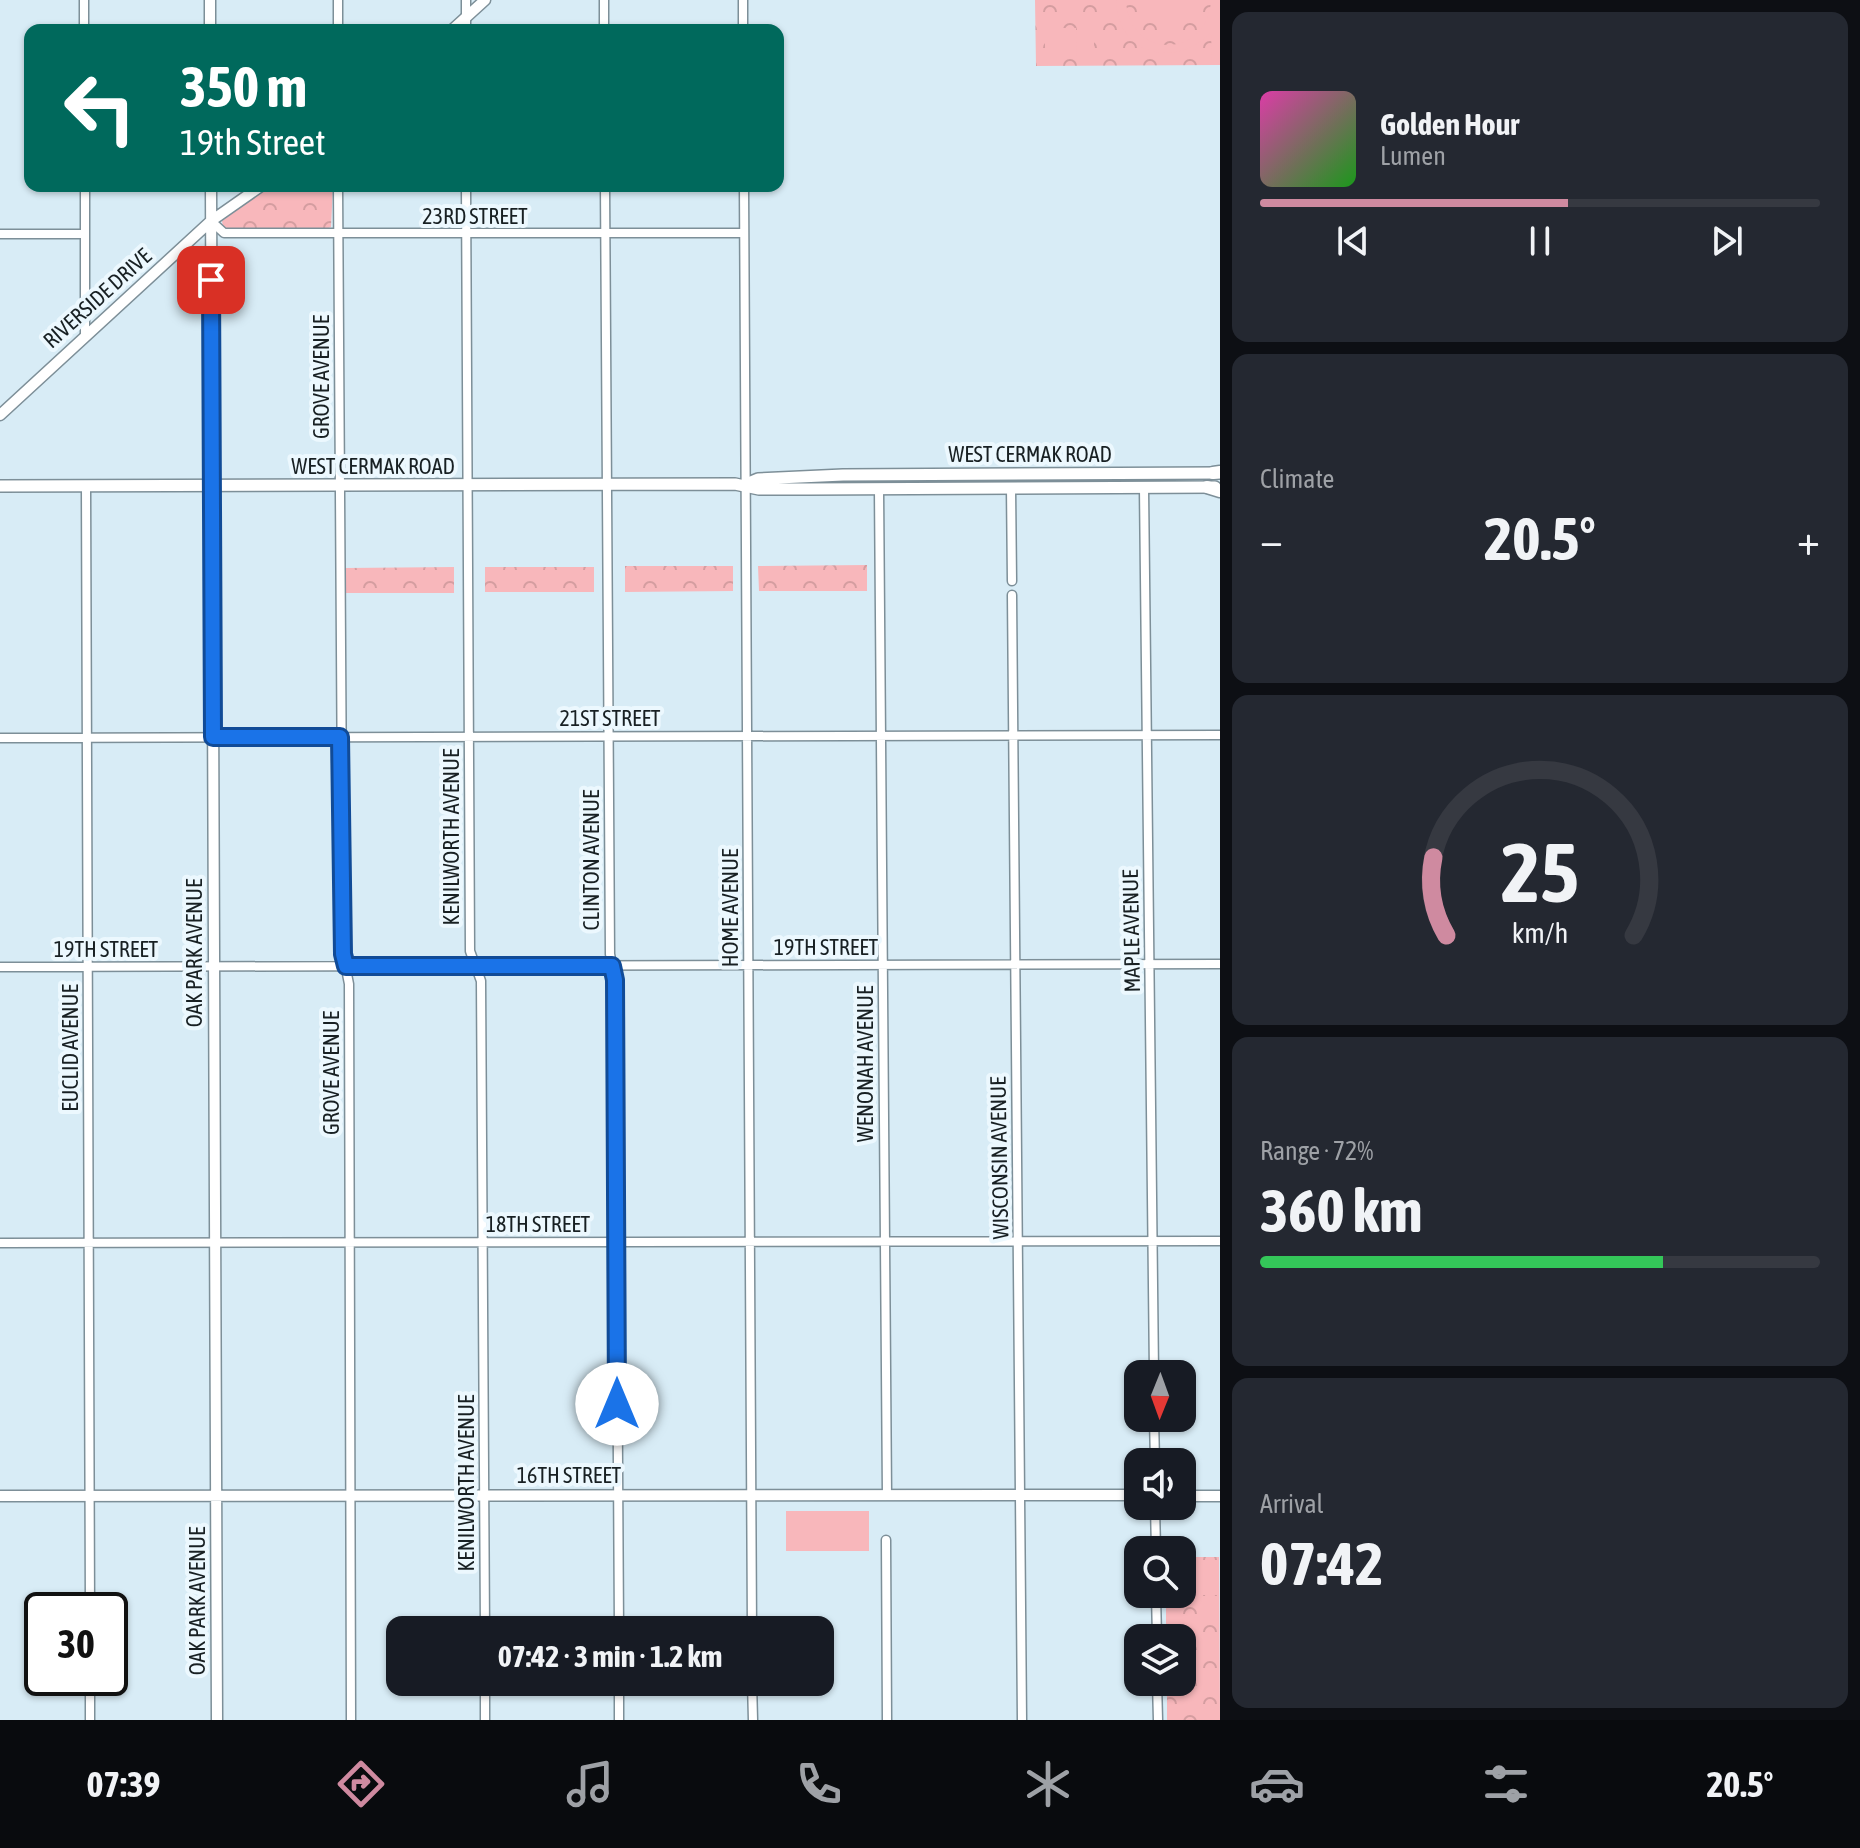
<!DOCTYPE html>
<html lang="en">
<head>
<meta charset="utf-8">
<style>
	:root { --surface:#171b24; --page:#242831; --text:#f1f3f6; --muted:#9ea1a6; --line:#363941; --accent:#cf8aa0 }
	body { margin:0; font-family:"Asap Condensed",sans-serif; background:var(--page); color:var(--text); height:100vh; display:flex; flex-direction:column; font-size:30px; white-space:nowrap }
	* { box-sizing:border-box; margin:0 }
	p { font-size:26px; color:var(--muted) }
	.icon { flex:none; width:44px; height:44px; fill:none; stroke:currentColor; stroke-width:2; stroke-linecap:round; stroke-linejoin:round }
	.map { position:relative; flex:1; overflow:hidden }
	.panel { display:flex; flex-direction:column; gap:12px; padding:12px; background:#0d0f14; width:640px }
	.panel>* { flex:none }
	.guide { position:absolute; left:24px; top:24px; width:760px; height:168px; border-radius:16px; box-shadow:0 2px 6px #0004; background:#00695c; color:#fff; overflow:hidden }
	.needle { width:52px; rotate:181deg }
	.buttons { position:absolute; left:1124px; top:1360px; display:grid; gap:16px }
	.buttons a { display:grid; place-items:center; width:72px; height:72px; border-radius:16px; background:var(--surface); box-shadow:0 2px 6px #0004; font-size:40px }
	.speed { position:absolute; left:24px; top:1592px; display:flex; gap:16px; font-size:40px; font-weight:700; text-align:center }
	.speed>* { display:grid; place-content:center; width:104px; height:104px; border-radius:50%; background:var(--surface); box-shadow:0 2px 6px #0004; line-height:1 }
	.speed .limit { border:4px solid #111; border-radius:12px; background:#fff; color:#111 }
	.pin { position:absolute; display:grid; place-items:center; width:68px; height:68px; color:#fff; margin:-34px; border-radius:16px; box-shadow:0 4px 12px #0006 }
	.me { position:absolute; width:88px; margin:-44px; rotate:0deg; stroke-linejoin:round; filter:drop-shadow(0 0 6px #0008) }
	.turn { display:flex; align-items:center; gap:28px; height:168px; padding:0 24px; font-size:36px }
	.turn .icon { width:104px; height:104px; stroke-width:2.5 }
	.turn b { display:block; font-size:56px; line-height:68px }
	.big { font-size:60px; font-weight:700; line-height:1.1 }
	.panel .tile { flex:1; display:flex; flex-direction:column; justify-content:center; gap:12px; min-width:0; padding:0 28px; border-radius:16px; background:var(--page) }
	.panel .dial { align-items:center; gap:0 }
	.dial svg { height:208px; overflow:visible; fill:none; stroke:var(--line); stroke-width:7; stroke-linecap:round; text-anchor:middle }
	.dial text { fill:var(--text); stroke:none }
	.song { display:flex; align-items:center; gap:24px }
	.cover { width:96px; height:96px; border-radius:12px; background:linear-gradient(135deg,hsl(320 70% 55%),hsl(120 70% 35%)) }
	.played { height:8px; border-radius:4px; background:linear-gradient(90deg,var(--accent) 55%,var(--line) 55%) }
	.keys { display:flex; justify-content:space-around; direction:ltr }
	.heat { display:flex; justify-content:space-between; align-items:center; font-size:44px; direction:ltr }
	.charge { height:12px; border-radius:6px; background:linear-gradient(90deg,#34c759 72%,var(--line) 0) }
	.trip { position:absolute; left:386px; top:1616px; width:448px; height:80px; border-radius:16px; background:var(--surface); box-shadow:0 2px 6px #0004; font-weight:700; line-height:80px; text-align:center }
	.tabs { display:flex; height:128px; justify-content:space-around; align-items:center; background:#090b0e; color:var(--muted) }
	.tabs .icon { width:56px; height:56px }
	.tabs .on { color:var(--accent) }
	.tabs b { font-size:36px; color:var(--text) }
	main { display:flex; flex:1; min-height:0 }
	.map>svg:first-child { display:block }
</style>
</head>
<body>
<main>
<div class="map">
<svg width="1220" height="1720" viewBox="0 0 1220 1720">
	<defs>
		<pattern id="park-crowns" width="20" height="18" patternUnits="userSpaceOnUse" patternTransform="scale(2)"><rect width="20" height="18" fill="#f8b7bb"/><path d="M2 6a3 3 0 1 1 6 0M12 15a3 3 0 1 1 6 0" fill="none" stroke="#d49da0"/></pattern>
	</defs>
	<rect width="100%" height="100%" fill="#d8ecf6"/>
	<path fill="url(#park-crowns)" d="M 1035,0 L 1220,0 L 1220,65 L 1036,66 Z
		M 269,186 L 333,186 L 331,227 L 326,229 L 231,229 L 223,227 L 222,221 Z
		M 867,565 L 867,591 L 759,591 L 758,566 Z
		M 625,566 L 733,566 L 733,591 L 625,592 Z
		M 454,567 L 454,593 L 346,593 L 345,568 Z
		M 485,567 L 594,567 L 594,592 L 485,592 Z
		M 1182,1557 L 1219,1557 L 1220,1720 L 1167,1720 L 1167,1682 L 1182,1682 L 1182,1638 L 1166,1638 L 1166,1594 L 1182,1594 Z"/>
	<path fill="#f8b7bb" d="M 1116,0 L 1126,0 C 1128,60 1208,60 1211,0 L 1220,0 L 1220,63 L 1212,63 L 1211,32 C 1176,70 1117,55 1116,0 Z
		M 1137,0 L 1198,0 L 1198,16 L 1137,16 Z
		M 1045,28 L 1059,28 L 1059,58 L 1045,58 Z
		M 1063,28 L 1076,28 L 1077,58 L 1063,58 Z
		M 1080,28 L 1094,28 L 1094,58 L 1080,58 Z
		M 786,1511 L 869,1511 L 869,1551 L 786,1551 Z
		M 1182,1561 L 1217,1561 L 1217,1595 L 1171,1595 L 1182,1594 Z"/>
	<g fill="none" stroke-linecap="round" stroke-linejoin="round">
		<defs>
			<path id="minor" d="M 84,0 L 84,30
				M 338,0 L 338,30
				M 466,0 L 466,30
				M 604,0 L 604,30
				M 743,0 L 743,30
				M 85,186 L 85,335
				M 338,186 L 343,954 L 349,984 L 351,1720
				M 466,186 L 470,951 L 481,981 L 485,1630
				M 605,186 L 610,954 L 615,980 L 619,1630
				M 744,186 L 752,1630
				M 211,221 L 224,233 L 744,233
				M 0,234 L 85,234
				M 86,487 L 90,1610
				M 1011,488 L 1012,581
				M 1144,488 L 1154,1374
				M 879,489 L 887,1495
				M 1012,595 L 1022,1720
				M 0,738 L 1220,735
				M 0,967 L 1220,964
				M 0,1243 L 1220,1241
				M 1154,1418 L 1155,1462
				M 1155,1506 L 1156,1550
				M 886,1540 L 887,1720
				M 1156,1594 L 1157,1638
				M 90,1678 L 90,1720
				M 485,1682 L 485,1720
				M 619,1682 L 619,1720
				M 752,1682 L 753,1720
				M 1157,1682 L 1158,1720"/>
			<path id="tertiary" d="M 210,0 L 210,30
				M 452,30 L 485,0
				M 211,186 L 217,1720
				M 0,415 L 211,221 L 261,186
				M 0,1496 L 1138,1495
				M 1182,1496 L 1220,1496"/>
			<path id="secondary" d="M 746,484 L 758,479 L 843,475 L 1220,473
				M 0,486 L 735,484 L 759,489 L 808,489 L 1215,487"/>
			<path id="primary" d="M 1213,473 L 1220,472
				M 1207,487 L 1220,491"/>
		</defs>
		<use href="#minor" stroke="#7d8f98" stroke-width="11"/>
		<use href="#tertiary" stroke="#7d8f98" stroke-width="13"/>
		<use href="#secondary" stroke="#7d8f98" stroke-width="14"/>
		<use href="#primary" stroke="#7d8f98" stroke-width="15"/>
		<use href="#minor" stroke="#fff" stroke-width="8"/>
		<use href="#tertiary" stroke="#fff" stroke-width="10"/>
		<use href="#secondary" stroke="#fff" stroke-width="11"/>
		<use href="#primary" stroke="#fff" stroke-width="12"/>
	</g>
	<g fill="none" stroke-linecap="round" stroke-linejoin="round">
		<defs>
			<path id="route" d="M 211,280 L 213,737 L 340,737 L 343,954 L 346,966 L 612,966 L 615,980 L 617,1404"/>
		</defs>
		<use href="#route" stroke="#114b97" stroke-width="20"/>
		<use href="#route" stroke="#1a73e8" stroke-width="14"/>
	</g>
	<g text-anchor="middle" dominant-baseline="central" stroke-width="8" stroke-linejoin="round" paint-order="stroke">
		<g font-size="22" fill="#182023" stroke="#ecf8fe">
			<text x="475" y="216">23RD STREET</text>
			<text transform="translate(97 298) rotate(-42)">RIVERSIDE DRIVE</text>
			<text transform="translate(321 377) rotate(-90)">GROVE AVENUE</text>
			<text x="1030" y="454">WEST CERMAK ROAD</text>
			<text x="373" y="466">WEST CERMAK ROAD</text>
			<text x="610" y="718">21ST STREET</text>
			<text transform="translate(451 837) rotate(-90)">KENILWORTH AVENUE</text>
			<text transform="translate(591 860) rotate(-90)">CLINTON AVENUE</text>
			<text transform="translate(730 908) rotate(-90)">HOME AVENUE</text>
			<text transform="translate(1131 931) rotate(-91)">MAPLE AVENUE</text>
			<text x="826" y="947">19TH STREET</text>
			<text x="106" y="949">19TH STREET</text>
			<text transform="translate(194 953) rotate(-90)">OAK PARK AVENUE</text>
			<text transform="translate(70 1048) rotate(-90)">EUCLID AVENUE</text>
			<text transform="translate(865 1064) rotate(-90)">WENONAH AVENUE</text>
			<text transform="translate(331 1073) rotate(-90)">GROVE AVENUE</text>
			<text transform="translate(999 1158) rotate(-91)">WISCONSIN AVENUE</text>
			<text x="538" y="1224">18TH STREET</text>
			<text x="569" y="1475">16TH STREET</text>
			<text transform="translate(466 1483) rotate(-90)">KENILWORTH AVENUE</text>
			<text transform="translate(197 1601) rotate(-90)">OAK PARK AVENUE</text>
		</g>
	</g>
</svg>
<div class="buttons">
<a><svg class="needle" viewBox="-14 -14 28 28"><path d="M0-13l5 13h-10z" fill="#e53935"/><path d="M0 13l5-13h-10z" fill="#9ea1a6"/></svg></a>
<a><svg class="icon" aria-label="sound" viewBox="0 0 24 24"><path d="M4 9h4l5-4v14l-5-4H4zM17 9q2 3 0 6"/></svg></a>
<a><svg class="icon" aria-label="search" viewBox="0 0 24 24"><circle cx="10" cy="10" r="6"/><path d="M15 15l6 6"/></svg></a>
<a><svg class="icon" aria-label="layers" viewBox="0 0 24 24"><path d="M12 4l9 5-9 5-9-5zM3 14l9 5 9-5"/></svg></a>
</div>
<div class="speed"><div class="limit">30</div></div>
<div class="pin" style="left:211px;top:280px;background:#d93025"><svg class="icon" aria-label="arrive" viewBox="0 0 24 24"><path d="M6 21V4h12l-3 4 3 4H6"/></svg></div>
<svg class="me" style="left:617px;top:1404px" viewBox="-20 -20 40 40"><circle r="19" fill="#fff"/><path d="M0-13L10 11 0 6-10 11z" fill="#1a73e8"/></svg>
<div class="trip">07:42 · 3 min · 1.2 km</div>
<div class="guide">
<div class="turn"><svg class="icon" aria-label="left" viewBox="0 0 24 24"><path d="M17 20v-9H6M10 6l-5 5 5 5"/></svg><div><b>350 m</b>19th Street</div></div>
</div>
</div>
<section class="panel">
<div class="tile">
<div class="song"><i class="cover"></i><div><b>Golden Hour</b><p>Lumen</p></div></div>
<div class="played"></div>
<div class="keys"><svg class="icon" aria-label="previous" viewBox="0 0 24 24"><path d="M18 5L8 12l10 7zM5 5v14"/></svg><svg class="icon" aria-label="pause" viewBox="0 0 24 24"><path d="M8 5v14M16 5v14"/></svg><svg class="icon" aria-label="next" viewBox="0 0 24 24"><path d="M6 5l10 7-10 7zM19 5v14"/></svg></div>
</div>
<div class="tile"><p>Climate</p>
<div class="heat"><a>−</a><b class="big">20.5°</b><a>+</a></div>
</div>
<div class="tile dial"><svg viewBox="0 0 100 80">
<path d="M14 69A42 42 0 1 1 86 69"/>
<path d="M14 69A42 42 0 0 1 9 39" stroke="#cf8aa0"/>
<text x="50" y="56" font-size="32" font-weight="700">25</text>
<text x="50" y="72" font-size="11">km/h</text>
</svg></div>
<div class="tile"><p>Range · 72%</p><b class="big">360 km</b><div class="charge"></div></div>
<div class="tile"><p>Arrival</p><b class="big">07:42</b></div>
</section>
</main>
<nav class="tabs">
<b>07:39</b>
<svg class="icon on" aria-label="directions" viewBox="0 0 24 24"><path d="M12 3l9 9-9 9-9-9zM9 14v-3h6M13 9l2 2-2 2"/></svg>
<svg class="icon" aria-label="music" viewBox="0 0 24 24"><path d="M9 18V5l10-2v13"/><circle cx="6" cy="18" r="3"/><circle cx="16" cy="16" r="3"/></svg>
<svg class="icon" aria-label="phone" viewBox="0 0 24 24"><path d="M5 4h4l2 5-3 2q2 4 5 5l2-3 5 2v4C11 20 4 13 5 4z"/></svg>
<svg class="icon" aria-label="climate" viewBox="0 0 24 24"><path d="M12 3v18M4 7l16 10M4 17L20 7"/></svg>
<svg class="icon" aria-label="car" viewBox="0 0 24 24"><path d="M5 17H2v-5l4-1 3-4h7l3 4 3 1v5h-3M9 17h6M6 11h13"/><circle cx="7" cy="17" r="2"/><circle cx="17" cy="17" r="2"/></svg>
<svg class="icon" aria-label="filters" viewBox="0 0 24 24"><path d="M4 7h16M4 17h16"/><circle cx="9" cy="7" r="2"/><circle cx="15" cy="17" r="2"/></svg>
<b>20.5°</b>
</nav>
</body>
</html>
